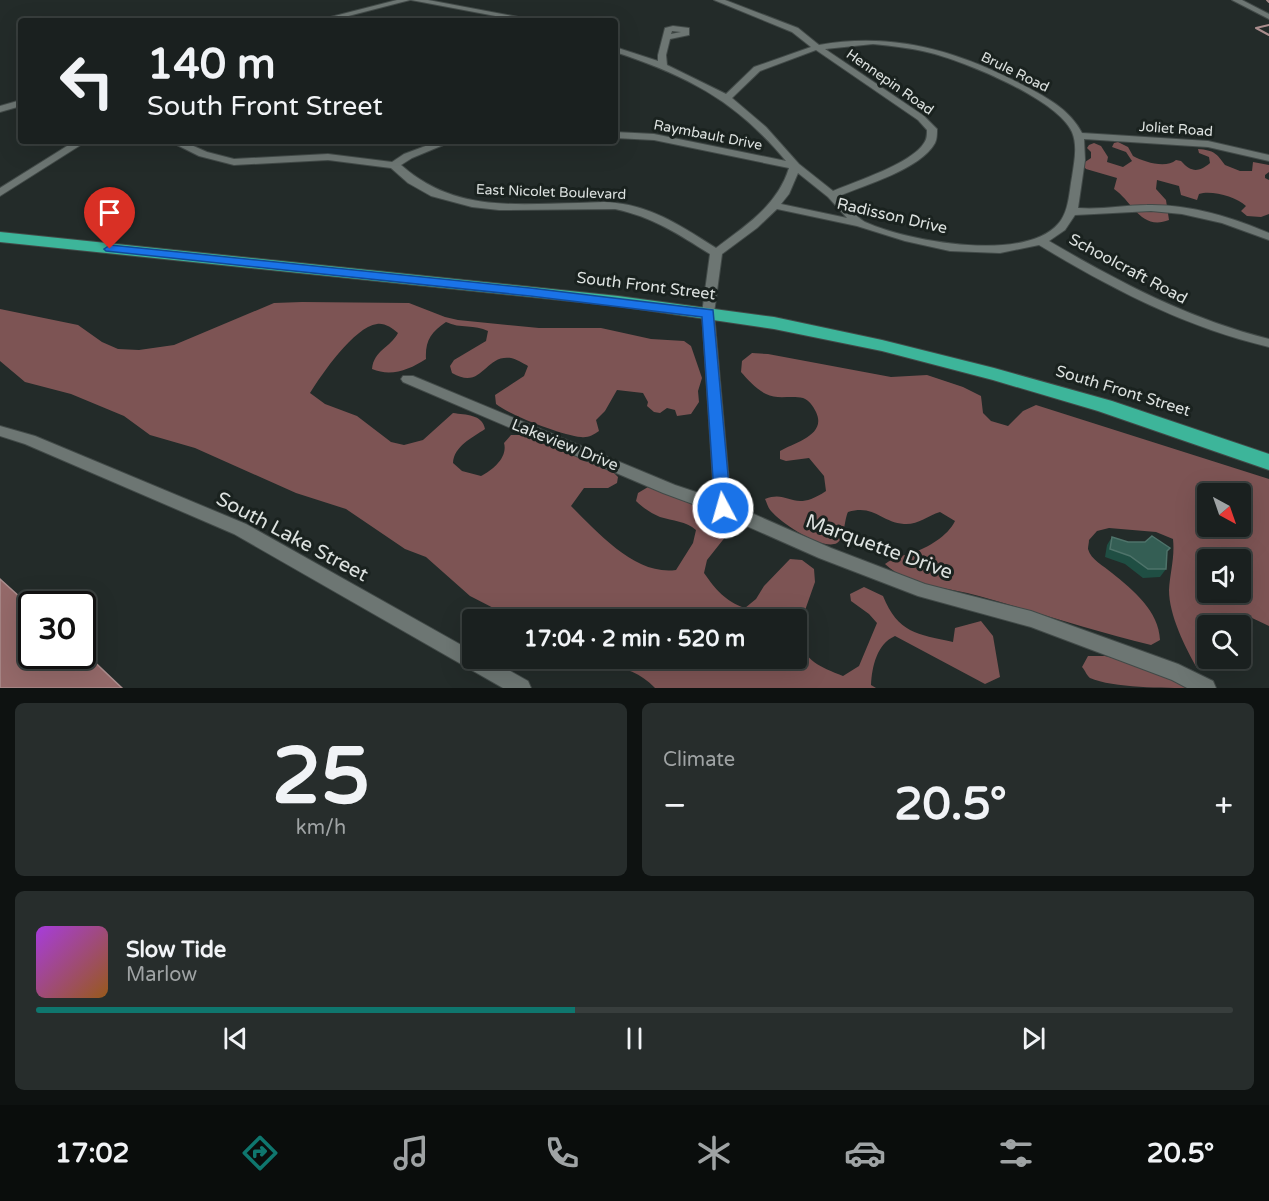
<!DOCTYPE html>
<html lang="en">
<head>
<meta charset="utf-8">
<style>
	:root { --surface:#1a201f; --page:#272d2c; --text:#f1f3f6; --muted:#9fa3a4; --line:#383e3d; --accent:#0f766e }
	body { margin:0; font-family:"Varela Round",sans-serif; background:var(--page); color:var(--text); height:100vh; display:flex; flex-direction:column; font-size:22px; white-space:nowrap }
	* { box-sizing:border-box; margin:0 }
	p { font-size:20px; color:var(--muted) }
	.icon { flex:none; width:33px; height:33px; fill:none; stroke:currentColor; stroke-width:2; stroke-linecap:round; stroke-linejoin:round }
	.map { position:relative; height:688px; overflow:hidden }
	.side { display:flex; flex-direction:column; gap:15px; padding:15px; background:#0e1211; flex:1 }
	.side>* { flex:none }
	.hud { position:absolute; left:18px; top:18px; width:600px; height:126px; border-radius:6px; box-shadow:0 6px 24px #0002,0 0 0 2px var(--line); background:#1a201f; color:var(--text); overflow:hidden }
	.needle { width:39px; rotate:140deg }
	.buttons { position:absolute; left:1197px; top:483px; display:grid; gap:12px }
	.buttons a { display:grid; place-items:center; width:54px; height:54px; border-radius:6px; background:var(--surface); box-shadow:0 6px 24px #0002,0 0 0 2px var(--line); font-size:30px }
	.speed { position:absolute; left:18px; top:591px; display:flex; gap:12px; font-size:30px; font-weight:700; text-align:center }
	.speed>* { display:grid; place-content:center; width:78px; height:78px; border-radius:50%; background:var(--surface); box-shadow:0 6px 24px #0002,0 0 0 2px var(--line); line-height:1 }
	.speed .limit { border:3px solid #111; border-radius:9px; background:#fff; color:#111 }
	.pin { position:absolute; display:grid; place-items:center; width:51px; height:51px; color:#fff; margin:-62px -26px; border-radius:50% 50% 50% 0; rotate:-45deg; box-shadow:0 0 6px #0007 }
	.pin .icon { rotate:45deg }
	.me { position:absolute; width:66px; margin:-33px; rotate:354deg; stroke-linejoin:round; filter:drop-shadow(0 0 4px #0008) }
	.turn { display:flex; align-items:center; gap:21px; height:126px; padding:0 30px; font-size:27px }
	.turn .icon { width:78px; height:78px; stroke-width:2.5 }
	.turn b { display:block; font-size:42px; line-height:51px }
	.big { font-size:45px; font-weight:700; line-height:1.1 }
	.side .widget { flex:1; display:flex; flex-direction:column; justify-content:center; gap:9px; min-width:0; padding:0 21px; border-radius:9px; background:var(--page) }
	.side .dial { align-items:center; gap:0 }
	.dial b { font-size:78px; line-height:1 }
	.song { display:flex; align-items:center; gap:18px }
	.cover { width:72px; height:72px; border-radius:9px; background:linear-gradient(135deg,hsl(280 70% 55%),hsl(30 70% 35%)) }
	.played { height:6px; border-radius:3px; background:linear-gradient(90deg,var(--accent) 45%,var(--line) 45%) }
	.keys { display:flex; justify-content:space-around; direction:ltr }
	.heat { display:flex; justify-content:space-between; align-items:center; font-size:33px; direction:ltr }
	.side .tiles { flex:1; display:grid; gap:15px; grid-template-columns:1fr 1fr }
	.widget:last-child { grid-column:span 2 }
	.trip { position:absolute; left:462px; top:609px; width:345px; height:60px; border-radius:6px; background:var(--surface); box-shadow:0 6px 24px #0002,0 0 0 2px var(--line); font-weight:700; line-height:60px; text-align:center }
	.menu { display:flex; height:96px; justify-content:space-around; align-items:center; background:#0a0d0c; color:var(--muted) }
	.menu .icon { width:42px; height:42px }
	.menu .selected { color:var(--accent) }
	.menu b { font-size:27px; color:var(--text) }
	.map>svg:first-child { display:block }
</style>
</head>
<body>
<div class="map">
<svg width="1269" height="688" viewBox="0 0 1269 688">
	<rect width="100%" height="100%" fill="#232b29"/>
	<path fill="#7d5454" fill-rule="evenodd" d="M 1118,142 L 1128,147 L 1133,156 C 1144,162 1166,169 1176,160 L 1181,161 C 1191,172 1198,173 1210,163 L 1209,157 L 1199,153 L 1198,149 C 1214,150 1217,154 1225,165 L 1240,171 L 1252,171 L 1253,162 L 1269,165 L 1269,172 L 1265,175 L 1265,178 L 1269,180 L 1269,214 L 1261,217 L 1247,216 L 1241,211 L 1246,206 C 1236,197 1212,190 1199,194 L 1197,200 L 1181,195 L 1179,186 L 1157,180 L 1156,189 L 1166,200 L 1169,220 C 1141,231 1133,202 1114,189 L 1117,178 L 1086,169 L 1082,164 L 1091,158 L 1091,152 L 1087,148 L 1089,145 L 1094,143 L 1101,146 L 1108,157 L 1107,162 L 1123,167 L 1132,161 L 1126,152 L 1112,147 L 1114,143 Z
		M 302,302 L 409,303 L 445,317 L 458,320 L 539,328 L 601,328 L 651,339 L 684,341 L 691,346 L 702,378 L 698,391 L 699,402 L 691,414 L 677,416 L 675,410 L 667,408 L 660,413 L 654,412 L 647,406 L 648,402 L 643,393 L 617,390 L 605,411 L 596,420 L 599,431 C 593,435 588,438 581,437 C 562,435 511,416 496,404 L 495,395 L 524,376 L 528,366 C 523,363 516,359 511,358 C 484,354 483,391 452,373 L 450,366 L 454,360 L 486,341 L 488,331 C 475,324 460,329 446,322 C 431,332 425,341 426,359 C 409,370 391,377 372,369 C 374,350 390,348 398,333 C 392,328 385,323 377,324 C 354,327 322,374 310,393 L 325,404 L 357,416 L 391,442 L 404,445 L 423,440 L 453,413 C 466,415 482,414 485,429 C 472,438 454,446 453,463 L 462,471 L 481,476 C 493,470 508,457 504,443 L 511,435 L 529,435 L 613,472 L 618,477 L 617,483 L 608,488 L 584,488 L 571,506 C 597,532 636,576 676,570 L 693,543 L 696,530 C 686,521 673,521 660,517 C 651,513 643,508 636,501 L 638,493 L 648,487 L 722,513 L 727,520 L 726,536 L 707,560 L 704,573 C 716,590 725,601 745,608 L 756,599 L 764,586 L 790,559 L 802,560 L 814,569 L 815,582 L 797,633 L 796,620 L 515,619 L 470,596 L 426,557 L 405,549 L 346,509 L 296,493 L 195,448 L 150,435 L 124,416 L 71,394 L 25,382 L 0,361 L 0,309 L 78,325 L 102,342 L 118,349 L 139,350 L 174,345 L 274,303 Z
		M 752,353 L 768,354 L 891,377 L 927,375 L 963,387 L 981,396 L 983,413 L 991,421 L 1008,426 L 1023,411 L 1036,405 L 1269,479 L 1269,626 L 1250,617 L 1232,613 L 1224,625 L 1208,626 L 1208,658 L 1222,660 L 1215,668 L 1197,668 C 1185,647 1169,615 1169,590 C 1170,573 1175,557 1173,539 L 1156,532 L 1109,528 L 1097,531 L 1089,540 C 1089,543 1088,546 1088,549 C 1091,560 1104,566 1112,573 C 1133,590 1159,611 1160,640 L 1151,645 C 1093,631 1036,612 979,596 C 949,587 909,587 885,564 C 894,557 902,556 912,553 C 927,548 948,536 955,521 L 940,512 C 927,516 918,525 904,524 C 881,522 874,504 848,512 C 844,520 845,538 837,543 C 823,551 781,523 771,511 C 768,508 767,503 765,499 C 790,489 792,514 826,491 L 824,476 L 809,458 L 786,461 L 780,459 L 780,451 C 795,442 827,435 816,412 C 813,406 809,400 803,398 C 791,395 777,400 766,394 C 756,389 748,380 741,372 L 742,361 ZM 1208,494 L 1240,494 L 1240,526 L 1208,526 ZM 1208,560 L 1240,560 L 1240,592 L 1208,592 Z
		M 864,587 L 883,596 C 898,633 917,634 953,642 L 955,628 L 981,621 L 993,636 L 1000,677 L 985,684 L 895,636 C 877,644 872,666 871,685 L 876,688 L 655,688 C 637,669 616,664 590,668 L 576,659 L 796,658 L 797,637 C 805,661 820,667 843,676 L 859,666 L 877,623 L 869,614 L 851,601 L 850,594 Z
		M 1088,656 L 1105,656 L 1158,669 L 1192,688 C 1165,688 1113,688 1090,678 C 1087,676 1085,670 1082,667 Z"/>
	<path fill="#946969" stroke="#aa8d8d" stroke-width="1.5" d="M 0,579 L 31,607 L 32,656 L 82,656 L 83,651 L 122,688 L 0,688 Z"/>
	<g fill="none" stroke-linecap="round" stroke-linejoin="round">
		<path stroke="#aa8d8d" stroke-width="2" d="M 1267,0 L 1269,2
			M 1269,25 L 1256,28 L 1269,35"/>
		<defs>
			<path id="minor" d="M 397,0 L 410,0 L 329,21 L 315,21 Z
				M 411,0 L 428,0 L 539,21 L 522,21 Z
				M 714,0 L 725,0 L 798,28 L 819,45 C 891,32 955,50 1019,83 C 1044,96 1069,108 1082,133 L 1208,141 L 1269,155 L 1269,161 L 1208,147 L 1084,139 L 1085,160 L 1078,208 C 1101,210 1124,205 1147,205 C 1189,204 1232,217 1269,233 L 1269,240 L 1222,223 L 1182,214 L 1151,211 L 1075,215 L 1065,230 L 1049,241 C 1119,282 1189,319 1269,339 L 1269,347 C 1185,327 1112,289 1039,245 L 1000,253 L 950,251 L 905,241 L 857,226 L 777,209 L 757,228 L 722,254 L 714,313 L 731,504 L 831,548 L 925,584 L 1031,611 L 1178,664 L 1213,681 L 1216,688 L 1187,688 L 1172,680 L 1031,627 L 918,596 L 819,558 L 717,513 L 663,493 L 403,382 L 401,379 L 403,376 L 413,376 L 675,485 L 714,498 L 702,313 L 710,254 C 678,234 653,217 615,209 L 499,210 L 472,207 L 431,196 L 408,183 L 391,168 L 328,160 L 234,165 L 199,156 L 169,141 L 182,141 L 207,152 L 234,159 L 328,154 L 392,162 L 404,154 L 439,141 L 453,141 L 412,158 L 401,165 C 454,212 513,204 579,203 C 591,203 604,201 616,203 C 654,207 684,228 716,248 C 746,225 777,206 789,168 L 654,140 L 615,138 L 615,132 L 654,134 L 786,161 C 736,101 688,76 615,52 L 615,47 L 658,61 L 658,55 L 665,28 L 673,26 L 689,28 L 689,35 L 670,39 L 666,55 L 667,65 L 726,94 L 754,67 L 811,47 L 792,32 ZM 672,31 L 681,32 L 671,34 ZM 873,44 C 893,46 912,48 931,53 C 966,62 1057,99 1072,132 C 1078,146 1074,163 1072,177 C 1069,193 1069,212 1058,224 C 1024,263 906,241 865,222 C 856,217 846,204 839,196 C 865,185 921,169 935,143 C 937,139 937,134 937,129 L 924,116 L 825,49 ZM 816,50 L 918,120 L 927,130 C 927,135 927,139 924,143 C 911,164 856,181 833,191 L 799,164 L 766,127 L 732,98 L 760,71 ZM 798,173 L 828,197 L 847,218 L 781,204 L 789,194 Z
				M 1232,0 L 1242,0 L 1269,14 L 1269,19 Z
				M 21,100 L 21,106 L 0,112 L 0,106 Z
				M 75,141 L 87,141 L 0,196 L 0,188 Z
				M 0,426 L 35,436 L 246,524 L 472,651 L 472,658 L 487,658 L 528,681 L 531,688 L 503,688 L 234,534 L 25,444 L 0,436 Z"/>
			<path id="highway" d="M 0,232 L 618,296 L 774,317 L 882,340 L 994,368 L 1112,401 L 1269,454 L 1269,470 L 1098,411 L 993,380 L 882,351 L 774,329 L 618,306 L 0,242 Z"/>
		</defs>
		<use href="#minor" stroke="#424a48" stroke-width="2"/>
		<use href="#highway" stroke="#424a48" stroke-width="2"/>
		<use href="#minor" fill="#6d7673" fill-rule="evenodd"/>
		<use href="#highway" fill="#3db59a" fill-rule="evenodd"/>
	</g>
	<path fill="#1f4e43" d="M 1112,537 L 1128,542 L 1166,569 L 1160,577 L 1143,578 L 1125,564 L 1105,557 L 1107,545 Z"/>
	<path fill="#345e54" stroke="#4e736a" stroke-width="1.5" d="M 1152,536 L 1170,548 L 1167,551 L 1166,569 L 1148,569 L 1130,556 L 1110,549 L 1112,537 L 1128,542 L 1145,542 Z"/>
	<path fill="#1a73e8" stroke="#114b97" stroke-width="1.5" d="M 110,245 L 530,288 L 713,310 L 731,508 L 729,512 L 723,514 L 717,512 L 715,508 L 702,317 L 530,296 L 106,251 L 104,249 Z"/>
	<g text-anchor="middle" dominant-baseline="central" stroke-width="6" stroke-linejoin="round" paint-order="stroke">
		<g font-size="14" fill="#dde2e0" stroke="#1a221f">
			<text transform="translate(1015 72) rotate(26)">Brule Road</text>
			<text transform="translate(890 82) rotate(35)">Hennepin Road</text>
			<text transform="translate(1176 129) rotate(4)">Joliet Road</text>
			<text transform="translate(708 135) rotate(11)">Raymbault Drive</text>
			<text transform="translate(551 192) rotate(2)">East Nicolet Boulevard</text>
		</g>
		<g font-size="16" fill="#dde2e0" stroke="#1a221f">
			<text transform="translate(892 216) rotate(13)">Radisson Drive</text>
			<text transform="translate(1128 269) rotate(28)">Schoolcraft Road</text>
			<text transform="translate(646 286) rotate(7)">South Front Street</text>
			<text transform="translate(1123 391) rotate(17)">South Front Street</text>
			<text transform="translate(565 445) rotate(22)">Lakeview Drive</text>
		</g>
		<g font-size="20" fill="#dde2e0" stroke="#1a221f">
			<text transform="translate(292 537) rotate(28)">South Lake Street</text>
			<text transform="translate(879 547) rotate(20)">Marquette Drive</text>
		</g>
	</g>
</svg>
<div class="buttons">
<a><svg class="needle" viewBox="-14 -14 28 28"><path d="M0-13l5 13h-10z" fill="#e53935"/><path d="M0 13l5-13h-10z" fill="#9fa3a4"/></svg></a>
<a><svg class="icon" aria-label="sound" viewBox="0 0 24 24"><path d="M4 9h4l5-4v14l-5-4H4zM17 9q2 3 0 6"/></svg></a>
<a><svg class="icon" aria-label="search" viewBox="0 0 24 24"><circle cx="10" cy="10" r="6"/><path d="M15 15l6 6"/></svg></a>
</div>
<div class="speed"><div class="limit">30</div></div>
<div class="pin" style="left:110px;top:249px;background:#d93025"><svg class="icon" aria-label="arrive" viewBox="0 0 24 24"><path d="M6 21V4h12l-3 4 3 4H6"/></svg></div>
<svg class="me" style="left:723px;top:508px" viewBox="-20 -20 40 40"><circle r="17" fill="#1a73e8" stroke="#fff" stroke-width="3"/><path d="M0-11L8 9 0 5-8 9z" fill="#fff"/></svg>
<div class="trip">17:04 · 2 min · 520 m</div>
<div class="hud">
<div class="turn"><svg class="icon" aria-label="left" viewBox="0 0 24 24"><path d="M17 20v-9H6M10 6l-5 5 5 5"/></svg><div><b>140 m</b>South Front Street</div></div>
</div>
</div>
<section class="side">
<div class="tiles">
<div class="widget dial"><b>25</b><p>km/h</p></div>
<div class="widget"><p>Climate</p>
<div class="heat"><a>−</a><b class="big">20.5°</b><a>+</a></div>
</div>
<div class="widget">
<div class="song"><i class="cover"></i><div><b>Slow Tide</b><p>Marlow</p></div></div>
<div class="played"></div>
<div class="keys"><svg class="icon" aria-label="previous" viewBox="0 0 24 24"><path d="M18 5L8 12l10 7zM5 5v14"/></svg><svg class="icon" aria-label="pause" viewBox="0 0 24 24"><path d="M8 5v14M16 5v14"/></svg><svg class="icon" aria-label="next" viewBox="0 0 24 24"><path d="M6 5l10 7-10 7zM19 5v14"/></svg></div>
</div>
</div>
</section>
<nav class="menu">
<b>17:02</b>
<svg class="icon selected" aria-label="directions" viewBox="0 0 24 24"><path d="M12 3l9 9-9 9-9-9zM9 14v-3h6M13 9l2 2-2 2"/></svg>
<svg class="icon" aria-label="music" viewBox="0 0 24 24"><path d="M9 18V5l10-2v13"/><circle cx="6" cy="18" r="3"/><circle cx="16" cy="16" r="3"/></svg>
<svg class="icon" aria-label="phone" viewBox="0 0 24 24"><path d="M5 4h4l2 5-3 2q2 4 5 5l2-3 5 2v4C11 20 4 13 5 4z"/></svg>
<svg class="icon" aria-label="climate" viewBox="0 0 24 24"><path d="M12 3v18M4 7l16 10M4 17L20 7"/></svg>
<svg class="icon" aria-label="car" viewBox="0 0 24 24"><path d="M5 17H2v-5l4-1 3-4h7l3 4 3 1v5h-3M9 17h6M6 11h13"/><circle cx="7" cy="17" r="2"/><circle cx="17" cy="17" r="2"/></svg>
<svg class="icon" aria-label="filters" viewBox="0 0 24 24"><path d="M4 7h16M4 17h16"/><circle cx="9" cy="7" r="2"/><circle cx="15" cy="17" r="2"/></svg>
<b>20.5°</b>
</nav>
</body>
</html>
